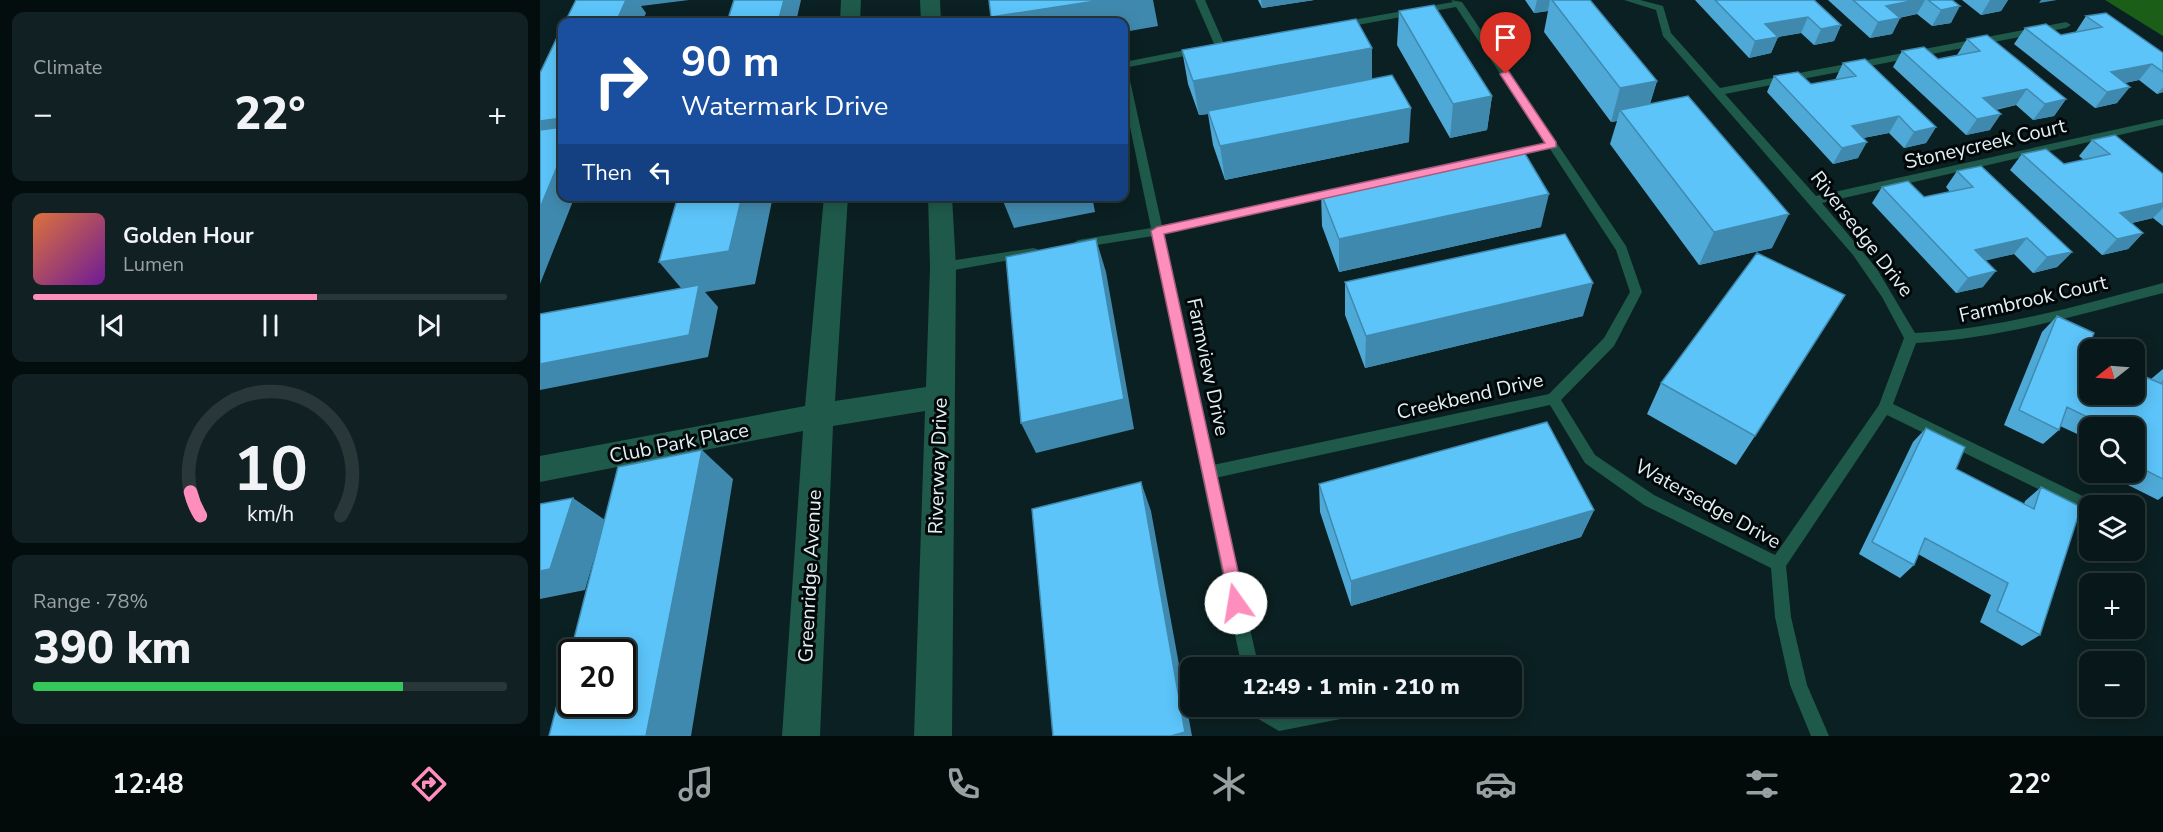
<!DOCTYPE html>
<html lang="en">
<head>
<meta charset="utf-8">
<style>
	:root { --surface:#08181a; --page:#112123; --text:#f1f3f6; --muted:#98a0a2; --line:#293739; --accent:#fe8ebd }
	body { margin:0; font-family:"Nunito Sans",sans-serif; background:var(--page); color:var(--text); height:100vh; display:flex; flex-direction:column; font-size:22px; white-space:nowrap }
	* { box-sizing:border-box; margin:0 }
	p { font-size:20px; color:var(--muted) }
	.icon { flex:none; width:33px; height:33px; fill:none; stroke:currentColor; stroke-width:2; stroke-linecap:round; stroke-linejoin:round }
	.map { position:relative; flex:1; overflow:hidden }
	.drawer { display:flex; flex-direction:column; gap:12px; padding:12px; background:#040d0e; width:540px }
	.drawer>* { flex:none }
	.banner { position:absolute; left:18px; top:18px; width:570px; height:183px; border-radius:12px; box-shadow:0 3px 15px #0003,0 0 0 2px var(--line); background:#1a4fa0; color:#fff; overflow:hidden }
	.needle { width:39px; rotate:253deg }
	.controls { position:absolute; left:1539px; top:339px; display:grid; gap:12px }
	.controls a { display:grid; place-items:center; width:66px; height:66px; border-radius:12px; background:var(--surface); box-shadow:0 3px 15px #0003,0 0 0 2px var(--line); font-size:30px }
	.speed { position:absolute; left:18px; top:639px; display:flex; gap:12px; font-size:30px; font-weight:700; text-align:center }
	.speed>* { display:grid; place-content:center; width:78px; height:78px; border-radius:50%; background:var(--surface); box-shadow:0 3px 15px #0003,0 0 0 2px var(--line); line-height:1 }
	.speed .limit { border:3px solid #111; border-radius:9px; background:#fff; color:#111 }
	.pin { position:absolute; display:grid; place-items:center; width:51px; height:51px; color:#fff; margin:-62px -26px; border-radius:50% 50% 50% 0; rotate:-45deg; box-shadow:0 0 6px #0007 }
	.pin .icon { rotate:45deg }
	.me { position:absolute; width:66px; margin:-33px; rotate:347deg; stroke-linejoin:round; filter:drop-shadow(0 0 4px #0008) }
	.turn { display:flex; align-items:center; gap:21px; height:126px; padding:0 24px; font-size:27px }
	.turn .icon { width:78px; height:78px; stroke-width:2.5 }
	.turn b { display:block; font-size:42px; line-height:51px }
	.then { display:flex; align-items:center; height:57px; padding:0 24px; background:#0003; gap:12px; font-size:22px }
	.big { font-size:45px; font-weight:800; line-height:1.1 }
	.drawer .tile { flex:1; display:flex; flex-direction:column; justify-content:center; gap:9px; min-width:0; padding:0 21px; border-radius:12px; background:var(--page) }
	.drawer .dial { align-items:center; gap:0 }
	.dial svg { height:156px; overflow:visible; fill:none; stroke:var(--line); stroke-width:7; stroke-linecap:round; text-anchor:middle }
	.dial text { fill:var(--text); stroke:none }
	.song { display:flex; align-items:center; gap:18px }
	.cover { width:72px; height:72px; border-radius:9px; background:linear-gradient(135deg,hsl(20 70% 55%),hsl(280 70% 35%)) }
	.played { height:6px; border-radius:3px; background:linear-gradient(90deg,var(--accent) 60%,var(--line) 60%) }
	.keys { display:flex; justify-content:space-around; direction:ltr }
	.heat { display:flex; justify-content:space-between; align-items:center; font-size:33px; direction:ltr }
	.charge { height:9px; border-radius:4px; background:linear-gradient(90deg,#34c759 78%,var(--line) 0) }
	.trip { position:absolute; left:640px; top:657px; width:342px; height:60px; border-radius:12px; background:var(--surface); box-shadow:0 3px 15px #0003,0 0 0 2px var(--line); font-weight:800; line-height:60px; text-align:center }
	.tab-bar { display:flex; height:96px; justify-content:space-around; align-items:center; background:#030a0a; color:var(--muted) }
	.tab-bar .icon { width:42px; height:42px }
	.tab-bar .active { color:var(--accent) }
	.tab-bar b { font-size:27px; color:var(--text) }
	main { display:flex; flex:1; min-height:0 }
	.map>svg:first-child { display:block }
</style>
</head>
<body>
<main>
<section class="drawer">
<div class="tile"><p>Climate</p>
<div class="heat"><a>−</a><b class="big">22°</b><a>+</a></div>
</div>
<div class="tile">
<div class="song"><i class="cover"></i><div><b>Golden Hour</b><p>Lumen</p></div></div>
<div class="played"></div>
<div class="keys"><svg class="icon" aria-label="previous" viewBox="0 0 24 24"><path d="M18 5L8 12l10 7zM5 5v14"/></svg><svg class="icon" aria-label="pause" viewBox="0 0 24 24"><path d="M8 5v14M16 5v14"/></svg><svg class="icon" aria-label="next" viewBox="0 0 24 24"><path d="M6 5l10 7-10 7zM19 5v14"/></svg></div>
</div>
<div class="tile dial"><svg viewBox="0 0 100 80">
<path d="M14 69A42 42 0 1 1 86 69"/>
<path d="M14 69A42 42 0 0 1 9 57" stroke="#fe8ebd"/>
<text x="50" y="56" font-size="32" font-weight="700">10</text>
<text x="50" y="72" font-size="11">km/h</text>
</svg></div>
<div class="tile"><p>Range · 78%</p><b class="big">390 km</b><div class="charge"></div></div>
</section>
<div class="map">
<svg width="1623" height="736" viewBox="0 0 1623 736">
	<rect width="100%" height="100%" fill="#0b2022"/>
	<path fill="#1a5e18" d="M 1565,0 L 1623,0 L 1623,36 Z"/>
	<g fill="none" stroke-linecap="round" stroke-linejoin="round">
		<path fill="#1e5949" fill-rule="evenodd" d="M 655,0 L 665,0 L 685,46 L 683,48 L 680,49 L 675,46 Z
			M 911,0 L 922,2 L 1086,246 L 1102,292 L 1074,346 L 1021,400 L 1055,455 L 1114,495 L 1235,555 L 1339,405 L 1364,338 L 1342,297 L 1313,255 L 1123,36 L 1116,10 L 1084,0 L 1100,0 L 1123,6 L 1131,33 L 1180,88 L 1526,22 L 1531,25 L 1526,28 L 1185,94 L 1276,196 L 1623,119 L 1623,125 L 1282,203 L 1337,269 L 1375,333 C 1460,329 1541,305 1623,283 L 1623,293 C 1541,314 1461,339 1376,343 L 1353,404 L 1555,502 L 1557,506 L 1550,506 L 1550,514 L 1545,512 L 1347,415 L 1246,566 L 1251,617 L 1267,685 L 1289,736 L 1271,736 L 1250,685 L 1235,617 L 1231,568 L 1104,505 L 1045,463 L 1010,405 L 675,478 L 719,668 L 702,668 C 671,524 643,380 613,236 L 538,248 L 532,244 L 538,240 L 611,228 L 584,98 L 584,73 L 589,76 L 622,226 L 799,187 L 805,191 L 799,195 L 624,234 L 669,437 L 673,465 L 1009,394 L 1064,338 L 1090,292 L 1076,250 L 1010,149 L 894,175 L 890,174 L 890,168 L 894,167 L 1006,143 L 916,7 L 801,28 L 796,25 L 801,22 L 913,2 Z
			M 661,47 L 666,50 L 665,52 L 584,68 L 584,62 Z
			M 493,248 L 497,249 L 499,252 L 497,255 L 403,272 L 397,267 L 403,262 Z
			M 711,706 L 730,706 L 740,713 L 774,706 L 829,706 L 827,712 L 821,715 L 739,731 L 715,717 Z"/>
		<path fill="#1e5949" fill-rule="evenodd" d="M 301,0 L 321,0 L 320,22 L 300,22 Z
			M 380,0 L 400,0 L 401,22 L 381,22 Z
			M 284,196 L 308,196 L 295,401 L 386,387 L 390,267 L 388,196 L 412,196 L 416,267 L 412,736 L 374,736 L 385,411 L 293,426 L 280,736 L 242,736 L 263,431 L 0,482 L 0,456 L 265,406 Z"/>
	</g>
	<path fill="#4fa9d6" d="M 718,0 L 774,0 L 722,8 Z
		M 985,0 L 1050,0 L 1117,81 L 1110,104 L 1232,248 L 1159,265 L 1070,144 L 1077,121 L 1071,122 L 1004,32 L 1008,11 L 994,13 Z
		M 1155,0 L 1274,0 L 1301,25 L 1294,41 L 1274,45 L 1261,33 L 1238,37 L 1231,53 L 1209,58 Z
		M 1288,0 L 1412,0 L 1411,23 L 1392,26 L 1377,14 L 1359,18 L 1360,18 L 1352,34 L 1330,38 Z
		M 1422,0 L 1468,0 L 1461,11 L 1441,15 Z
		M 859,11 L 952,96 L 947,130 L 910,138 L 857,45 Z
		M 1546,16 L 1623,53 L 1623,92 L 1617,94 L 1599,80 L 1585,83 L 1577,103 L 1555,108 L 1474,44 L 1485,28 L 1521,35 L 1535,33 Z
		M 1427,39 L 1526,99 L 1514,116 L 1493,120 L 1476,105 L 1456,110 L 1450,130 L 1426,135 L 1353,67 L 1362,51 L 1398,59 L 1417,55 Z
		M 642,50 L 832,79 L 869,142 L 685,180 L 673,145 L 668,114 L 659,115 L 648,84 Z
		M 1303,63 L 1396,127 L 1386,143 L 1364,148 L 1349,133 L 1323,138 L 1318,158 L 1293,164 L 1227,92 L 1234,76 L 1271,84 L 1295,80 Z
		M 1552,140 L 1623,174 L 1623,226 L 1613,218 L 1592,223 L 1603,233 L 1588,249 L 1562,255 L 1470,170 L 1482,154 L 1524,164 L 1544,160 L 1539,156 Z
		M 1417,171 L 1532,252 L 1517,267 L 1493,273 L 1474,254 L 1445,260 L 1443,287 L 1416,293 L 1332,203 L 1342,187 L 1384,197 L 1410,192 L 1406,187 Z
		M 781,193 L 1001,227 L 799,272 L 782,226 Z
		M 805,282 L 1043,316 L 825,368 L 805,315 Z
		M 1517,316 L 1547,350 L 1611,379 L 1623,369 L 1623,496 L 1618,500 L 1580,481 L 1583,472 L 1594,472 L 1594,428 L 1550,428 L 1550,440 L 1520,426 L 1519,430 L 1503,444 L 1464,425 L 1502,332 Z
		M 1121,383 L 1215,436 L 1196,465 L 1107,414 Z
		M 1386,428 L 1416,469 L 1484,504 L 1485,501 L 1501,487 L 1500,635 L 1482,646 L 1440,622 L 1451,595 L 1378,554 L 1374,565 L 1360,578 L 1319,554 L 1373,442 Z
		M 779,484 L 1054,510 L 1041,537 L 811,606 L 780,512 Z"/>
	<path fill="#4089ae" d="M 61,0 L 149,0 L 101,6 L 106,13 L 102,22 L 76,22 Z
		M 244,0 L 261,0 L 256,22 L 238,22 Z
		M 562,0 L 613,0 L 618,26 L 584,32 L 584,22 L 453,22 L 451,17 Z
		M 721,0 L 774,0 L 722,8 Z
		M 997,0 L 1010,0 L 1008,11 L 994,13 Z
		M 1376,0 L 1385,0 L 1377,14 L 1337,22 L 1346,6 Z
		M 1450,0 L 1468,0 L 1461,11 L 1441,15 Z
		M 1501,0 L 1517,0 L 1499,3 Z
		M 1420,6 L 1411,23 L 1392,26 L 1401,10 Z
		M 1268,17 L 1261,33 L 1219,40 L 1225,24 Z
		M 1360,18 L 1352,34 L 1330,38 L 1338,22 Z
		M 1301,25 L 1294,41 L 1274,45 L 1281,29 Z
		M 1238,37 L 1231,53 L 1209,58 L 1215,41 Z
		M 832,48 L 832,82 L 668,111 L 668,114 L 659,115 L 653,81 Z
		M 1612,64 L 1599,80 L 1562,88 L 1571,72 Z
		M 1117,81 L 1106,114 L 1080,110 L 1077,121 L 1071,122 L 1080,88 Z
		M 1590,87 L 1577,103 L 1555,108 L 1567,92 Z
		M 1623,87 L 1623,92 L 1617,94 Z
		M 1487,89 L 1476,105 L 1432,114 L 1443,98 Z
		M 952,96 L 947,130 L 910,138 L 913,104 Z
		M 1526,99 L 1514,116 L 1493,120 L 1505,104 Z
		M 871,108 L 869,142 L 685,180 L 680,146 Z
		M 1461,114 L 1450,130 L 1426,135 L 1437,119 Z
		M 1359,116 L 1349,133 L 1303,142 L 1312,126 Z
		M 22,118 L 22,143 L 0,146 L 0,121 Z
		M 1396,127 L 1386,143 L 1364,148 L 1374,132 Z
		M 1327,142 L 1318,158 L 1293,164 L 1302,148 Z
		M 22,155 L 22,196 L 35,196 L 0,284 L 0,208 Z
		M 1009,194 L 1001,227 L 799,272 L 799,239 Z
		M 202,196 L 233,196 L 215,284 L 165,292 L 178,307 L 168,357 L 0,390 L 0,364 L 147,295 L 119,262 Z
		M 461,196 L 552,196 L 555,212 L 474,228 Z
		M 1623,203 L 1623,208 L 1613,218 L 1566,229 L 1580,213 Z
		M 1249,214 L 1232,248 L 1159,265 L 1174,232 Z
		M 1603,233 L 1588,249 L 1562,255 L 1577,239 Z
		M 1487,238 L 1474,254 L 1423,266 L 1435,250 Z
		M 556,239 L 566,272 L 594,429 L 496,453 L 481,423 Z
		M 1532,252 L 1517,267 L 1493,273 L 1507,257 Z
		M 1456,271 L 1443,287 L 1416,293 L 1428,278 Z
		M 1053,283 L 1043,316 L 825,368 L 826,336 Z
		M 162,450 L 193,479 L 151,736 L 106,736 Z
		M 601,482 L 611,511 L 652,736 L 631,736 Z
		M 33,498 L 65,520 L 45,590 L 0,599 L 0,571 Z
		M 1054,510 L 1041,537 L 811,606 L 811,581 Z"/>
	<path fill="#5cc4f9" stroke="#4089ae" stroke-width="1.5" fill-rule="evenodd" d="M 36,0 L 86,0 L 76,22 L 25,22 Z
		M 194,0 L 244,0 L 238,22 L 187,22 Z
		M 449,0 L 562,0 L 451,17 Z
		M 1012,0 L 1050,0 L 1117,81 L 1080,88 Z
		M 1175,0 L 1274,0 L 1301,25 L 1281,29 L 1268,17 L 1225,24 L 1238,37 L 1215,41 Z
		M 1313,0 L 1376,0 L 1346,6 L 1360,18 L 1338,22 Z
		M 1388,0 L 1412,0 L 1420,6 L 1401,10 Z
		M 894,5 L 952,96 L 913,104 L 859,11 Z
		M 1566,13 L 1623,53 L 1623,72 L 1612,64 L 1571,72 L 1590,87 L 1567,92 L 1485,28 L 1506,24 L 1521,35 L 1562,27 L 1546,16 Z
		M 816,19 L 832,48 L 653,81 L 642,50 Z
		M 22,27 L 22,118 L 0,121 L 0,73 Z
		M 1447,35 L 1526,99 L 1505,104 L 1487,89 L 1443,98 L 1461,114 L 1437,119 L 1362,51 L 1384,47 L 1398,59 L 1440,51 L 1427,39 Z
		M 1325,59 L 1396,127 L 1374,132 L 1359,116 L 1312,126 L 1327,142 L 1302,148 L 1234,76 L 1258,72 L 1271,84 L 1316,76 L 1303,63 Z
		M 852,75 L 871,108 L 680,146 L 668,111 Z
		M 1148,96 L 1249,214 L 1174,232 L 1080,110 Z
		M 22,127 L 22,155 L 0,208 L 0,130 Z
		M 1575,135 L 1623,174 L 1623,203 L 1580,213 L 1603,233 L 1577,239 L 1482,154 L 1506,149 L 1524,164 L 1570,154 L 1552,140 Z
		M 984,152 L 1009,194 L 799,239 L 781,193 Z
		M 1441,166 L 1532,252 L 1507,257 L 1487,238 L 1435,250 L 1456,271 L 1428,278 L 1342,187 L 1368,181 L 1384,197 L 1433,187 L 1417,171 Z
		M 138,196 L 202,196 L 189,251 L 119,262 Z
		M 1025,234 L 1053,283 L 826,336 L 805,282 Z
		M 556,239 L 584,399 L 481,423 L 466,257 Z
		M 1217,253 L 1305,295 L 1215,436 L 1121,383 Z
		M 159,285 L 149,335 L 0,364 L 0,314 Z
		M 1517,316 L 1554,333 L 1547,350 L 1550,351 L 1550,394 L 1594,394 L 1594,372 L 1622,384 L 1623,380 L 1623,479 L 1599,467 L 1606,444 L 1594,439 L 1594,428 L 1570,428 L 1527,407 L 1519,430 L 1479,410 Z
		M 1007,422 L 1054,510 L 811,581 L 779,484 Z
		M 1386,428 L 1425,447 L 1416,469 L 1494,509 L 1501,487 L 1541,507 L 1500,635 L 1457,611 L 1468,583 L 1385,538 L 1374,565 L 1332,542 Z
		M 162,450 L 106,736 L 9,736 L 78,467 ZM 32,652 L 82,652 L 82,704 L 32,704 Z
		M 601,482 L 645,732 L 631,736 L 513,736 L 492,509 Z
		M 33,498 L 10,569 L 0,571 L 0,504 Z"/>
	<path fill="#fe8ebd" stroke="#a55c7b" stroke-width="1.5" d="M 966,71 L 969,72 L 1016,142 L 1016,147 L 624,234 L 705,603 L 702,608 L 696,610 L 691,608 L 611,231 L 617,227 L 1005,143 L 960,74 Z"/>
	<g text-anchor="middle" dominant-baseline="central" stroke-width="6" stroke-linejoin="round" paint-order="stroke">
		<g font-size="20" fill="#e3f0f1" stroke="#020809">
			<text transform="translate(1445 144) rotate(-13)">Stoneycreek Court</text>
			<text transform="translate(1322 234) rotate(52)">Riversedge Drive</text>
			<text transform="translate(1493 299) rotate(-13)">Farmbrook Court</text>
			<text transform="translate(668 367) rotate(78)">Farmview Drive</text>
			<text transform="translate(930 396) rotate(-13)">Creekbend Drive</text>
			<text transform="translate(139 443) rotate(-11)">Club Park Place</text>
			<text transform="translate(398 466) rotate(-88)">Riverway Drive</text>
			<text transform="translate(1168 504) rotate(29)">Watersedge Drive</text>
			<text transform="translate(270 576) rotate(-87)">Greenridge Avenue</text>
		</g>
	</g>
</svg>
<div class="controls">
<a><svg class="needle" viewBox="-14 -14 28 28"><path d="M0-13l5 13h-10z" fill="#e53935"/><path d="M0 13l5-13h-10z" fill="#98a0a2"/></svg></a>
<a><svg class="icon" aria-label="search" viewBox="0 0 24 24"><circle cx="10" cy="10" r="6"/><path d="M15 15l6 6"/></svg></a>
<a><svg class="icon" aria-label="layers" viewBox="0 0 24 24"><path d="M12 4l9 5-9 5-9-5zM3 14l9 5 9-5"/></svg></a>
<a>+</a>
<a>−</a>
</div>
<div class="speed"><div class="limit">20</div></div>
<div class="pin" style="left:966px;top:74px;background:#d93025"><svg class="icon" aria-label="arrive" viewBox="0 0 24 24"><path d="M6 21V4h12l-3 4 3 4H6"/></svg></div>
<svg class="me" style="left:696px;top:603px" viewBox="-20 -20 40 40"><circle r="19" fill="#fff"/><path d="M0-13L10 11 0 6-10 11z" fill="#fe8ebd"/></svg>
<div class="trip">12:49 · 1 min · 210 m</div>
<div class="banner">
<div class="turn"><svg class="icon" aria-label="right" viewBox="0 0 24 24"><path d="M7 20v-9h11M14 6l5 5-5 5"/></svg><div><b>90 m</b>Watermark Drive</div></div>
<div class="then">Then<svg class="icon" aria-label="left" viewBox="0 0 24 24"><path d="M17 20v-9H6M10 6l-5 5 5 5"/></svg></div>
</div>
</div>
</main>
<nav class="tab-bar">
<b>12:48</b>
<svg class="icon active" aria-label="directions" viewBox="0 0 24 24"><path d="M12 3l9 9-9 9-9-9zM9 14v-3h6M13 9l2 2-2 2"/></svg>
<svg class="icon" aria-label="music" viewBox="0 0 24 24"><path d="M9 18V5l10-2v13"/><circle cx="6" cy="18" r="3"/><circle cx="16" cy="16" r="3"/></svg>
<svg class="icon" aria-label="phone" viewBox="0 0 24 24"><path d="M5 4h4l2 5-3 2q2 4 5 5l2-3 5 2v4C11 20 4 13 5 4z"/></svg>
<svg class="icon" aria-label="climate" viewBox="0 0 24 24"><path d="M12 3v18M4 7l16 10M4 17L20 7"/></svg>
<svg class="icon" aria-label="car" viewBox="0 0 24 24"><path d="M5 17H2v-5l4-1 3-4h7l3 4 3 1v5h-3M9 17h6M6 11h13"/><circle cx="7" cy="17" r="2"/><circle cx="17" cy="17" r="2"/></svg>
<svg class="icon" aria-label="filters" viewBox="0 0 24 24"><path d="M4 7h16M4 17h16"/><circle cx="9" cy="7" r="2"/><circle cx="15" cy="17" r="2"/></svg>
<b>22°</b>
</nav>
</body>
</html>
